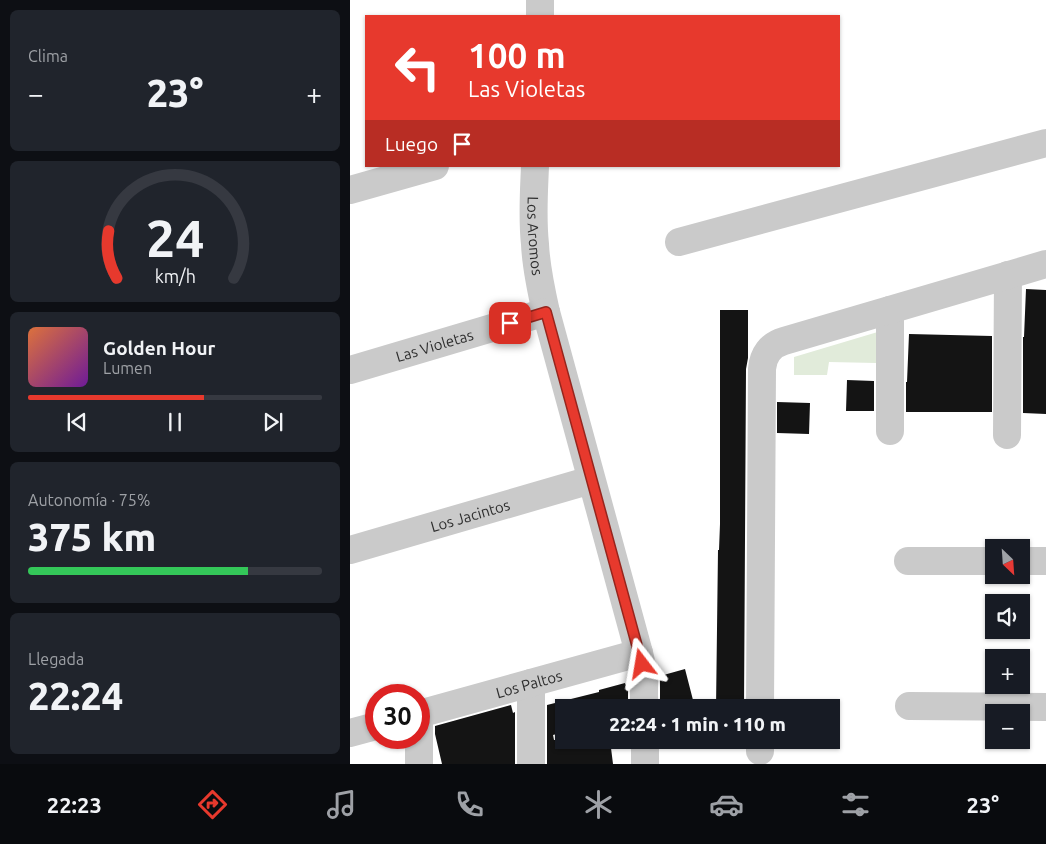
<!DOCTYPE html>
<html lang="es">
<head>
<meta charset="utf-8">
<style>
	:root { --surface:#171b24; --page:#20242c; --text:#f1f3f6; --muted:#9ea1a6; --line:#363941; --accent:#e7392d }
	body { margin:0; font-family:Ubuntu,sans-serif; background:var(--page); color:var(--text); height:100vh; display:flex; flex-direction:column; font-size:19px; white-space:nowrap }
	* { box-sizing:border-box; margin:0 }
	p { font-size:16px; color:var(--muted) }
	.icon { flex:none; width:28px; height:28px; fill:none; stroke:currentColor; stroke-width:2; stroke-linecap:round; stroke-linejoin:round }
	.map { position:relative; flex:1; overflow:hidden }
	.side { display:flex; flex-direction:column; gap:10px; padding:10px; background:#0d0f14; width:350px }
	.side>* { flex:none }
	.hud { position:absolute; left:15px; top:15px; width:475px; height:152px; border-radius:0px; box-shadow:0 1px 4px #0004; background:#e7392d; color:#fff; overflow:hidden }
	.needle { width:32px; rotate:155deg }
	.buttons { position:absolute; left:635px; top:539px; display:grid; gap:10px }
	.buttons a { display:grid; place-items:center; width:45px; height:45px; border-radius:0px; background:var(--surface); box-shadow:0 1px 4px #0004; font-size:25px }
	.speed { position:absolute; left:15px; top:684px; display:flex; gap:10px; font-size:25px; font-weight:700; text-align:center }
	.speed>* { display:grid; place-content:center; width:65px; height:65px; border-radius:50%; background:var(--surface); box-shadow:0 1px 4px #0004; line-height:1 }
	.speed .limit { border:8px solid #d22; background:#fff; color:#111 }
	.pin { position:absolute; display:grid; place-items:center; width:42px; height:42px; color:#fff; margin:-21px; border-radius:10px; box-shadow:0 2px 8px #0006 }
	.me { position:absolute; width:55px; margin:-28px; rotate:346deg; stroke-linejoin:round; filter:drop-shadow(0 0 4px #0008) }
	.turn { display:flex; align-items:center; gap:18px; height:105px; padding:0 20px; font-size:22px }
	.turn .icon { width:65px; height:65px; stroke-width:2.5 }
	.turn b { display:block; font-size:35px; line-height:42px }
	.then { display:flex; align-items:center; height:48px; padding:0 20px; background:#0003; gap:10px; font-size:19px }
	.big { font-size:38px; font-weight:800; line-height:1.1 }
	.side .widget { flex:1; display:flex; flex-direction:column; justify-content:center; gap:8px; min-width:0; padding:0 18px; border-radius:8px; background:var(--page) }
	.side .dial { align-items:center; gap:0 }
	.dial svg { height:130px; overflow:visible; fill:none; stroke:var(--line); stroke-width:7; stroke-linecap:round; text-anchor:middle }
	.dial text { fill:var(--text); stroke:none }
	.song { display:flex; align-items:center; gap:15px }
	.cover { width:60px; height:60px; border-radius:8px; background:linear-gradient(135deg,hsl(20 70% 55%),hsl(280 70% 35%)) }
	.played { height:5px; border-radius:2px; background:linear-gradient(90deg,var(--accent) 60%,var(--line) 60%) }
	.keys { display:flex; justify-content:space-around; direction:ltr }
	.heat { display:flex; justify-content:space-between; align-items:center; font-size:28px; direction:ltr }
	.charge { height:8px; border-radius:4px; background:linear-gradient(90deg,#34c759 75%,var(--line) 0) }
	.trip { position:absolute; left:205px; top:699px; width:285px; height:50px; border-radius:0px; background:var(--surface); box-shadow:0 1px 4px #0004; font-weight:800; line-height:50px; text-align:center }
	.tabs { display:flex; height:80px; justify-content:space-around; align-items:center; background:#090b0e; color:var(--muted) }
	.tabs .icon { width:35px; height:35px }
	.tabs .selected { color:var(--accent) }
	.tabs b { font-size:22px; color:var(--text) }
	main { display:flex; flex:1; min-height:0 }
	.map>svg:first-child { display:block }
</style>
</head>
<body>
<main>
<section class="side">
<div class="widget"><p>Clima</p>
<div class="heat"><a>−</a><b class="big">23°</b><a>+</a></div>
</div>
<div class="widget dial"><svg viewBox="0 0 100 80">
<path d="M14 69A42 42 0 1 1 86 69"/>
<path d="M14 69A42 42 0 0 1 9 40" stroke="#e7392d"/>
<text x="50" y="56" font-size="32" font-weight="700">24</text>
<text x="50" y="72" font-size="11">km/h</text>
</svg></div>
<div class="widget">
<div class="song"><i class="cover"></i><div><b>Golden Hour</b><p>Lumen</p></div></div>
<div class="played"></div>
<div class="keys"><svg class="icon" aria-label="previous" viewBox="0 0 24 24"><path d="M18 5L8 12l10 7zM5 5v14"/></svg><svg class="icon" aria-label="pause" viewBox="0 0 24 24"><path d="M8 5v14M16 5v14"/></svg><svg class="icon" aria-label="next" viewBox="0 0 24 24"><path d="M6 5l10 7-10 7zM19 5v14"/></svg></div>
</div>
<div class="widget"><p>Autonomía · 75%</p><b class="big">375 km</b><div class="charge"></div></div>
<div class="widget"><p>Llegada</p><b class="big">22:24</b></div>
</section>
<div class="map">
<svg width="696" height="764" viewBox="0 0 696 764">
	<rect width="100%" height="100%" fill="#fff"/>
	<path fill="#e1ebda" d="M 531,331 L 526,363 L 479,362 L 477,375 L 444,375 L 444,357 Z"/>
	<path fill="#141414" d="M 676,289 L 696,290 L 696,414 L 673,413 L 673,337 L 674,337 Z
		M 370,310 L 398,310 L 398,358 L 396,369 L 394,708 L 366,708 L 368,550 L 369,550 L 370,524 Z
		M 559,334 L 642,336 L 642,412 L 556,412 L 556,382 L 557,382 Z
		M 497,380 L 524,381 L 524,411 L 496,411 Z
		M 427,402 L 460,403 L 459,434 L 427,433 Z
		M 335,669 L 343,700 L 310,708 L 310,676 Z
		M 275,683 L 276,685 L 278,684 L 278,708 L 214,708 L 214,732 L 203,735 L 204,740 L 260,740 L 263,764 L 197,764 L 197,705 L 249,692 L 249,690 Z
		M 161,705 L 163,713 L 165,712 L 165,764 L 92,764 L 85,734 L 85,726 Z"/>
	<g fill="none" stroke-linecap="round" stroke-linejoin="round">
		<g stroke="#cacaca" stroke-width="28">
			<path d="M 190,16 L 190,0"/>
			<path id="s1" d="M 185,166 C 184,192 182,218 185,244 C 186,267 191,290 196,312 L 289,653 L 294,674 L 294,708"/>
			<path d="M 0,190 L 85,166"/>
			<path d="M 329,242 L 696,143"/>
			<path id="s2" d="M 0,370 L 196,312"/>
			<path d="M 540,431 L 540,310"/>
			<path d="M 657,435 L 658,275"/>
			<path id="s3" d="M 0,550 L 241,480"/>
			<path d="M 558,561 L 644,561"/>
			<path d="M 671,561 L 696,561"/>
			<path d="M 181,683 L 181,764"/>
			<path d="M 559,706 L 696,707"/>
			<path d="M 410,708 L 412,369 C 413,355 420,345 434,341 L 696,264"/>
			<path id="s4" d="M 69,714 L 289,653"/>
			<path d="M 0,733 L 26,726"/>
			<path d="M 295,740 L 295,764"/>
			<path d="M 410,751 L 410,740"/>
			<path d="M 69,764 L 69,714"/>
		</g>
	</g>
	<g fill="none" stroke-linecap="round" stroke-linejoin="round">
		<defs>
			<path id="route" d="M 160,323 L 196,312 L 292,664"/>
		</defs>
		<use href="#route" stroke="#96251d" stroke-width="12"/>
		<use href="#route" stroke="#e7392d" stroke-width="9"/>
	</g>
	<g text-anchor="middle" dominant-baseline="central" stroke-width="5" stroke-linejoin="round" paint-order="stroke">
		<g font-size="15" fill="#2d2d2d" stroke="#fff">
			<text stroke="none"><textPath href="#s1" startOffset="70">Los Aromos</textPath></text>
			<text stroke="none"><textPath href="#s2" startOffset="88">Las Violetas</textPath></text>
			<text stroke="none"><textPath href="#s3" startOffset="125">Los Jacintos</textPath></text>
			<text stroke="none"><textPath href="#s4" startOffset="114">Los Paltos</textPath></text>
		</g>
	</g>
</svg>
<div class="buttons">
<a><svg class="needle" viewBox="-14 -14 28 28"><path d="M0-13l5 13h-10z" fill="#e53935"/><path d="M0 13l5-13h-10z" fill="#9ea1a6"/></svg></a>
<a><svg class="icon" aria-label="sound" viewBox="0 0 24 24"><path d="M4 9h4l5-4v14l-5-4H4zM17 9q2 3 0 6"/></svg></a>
<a>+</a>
<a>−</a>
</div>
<div class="speed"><div class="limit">30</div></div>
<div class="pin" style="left:160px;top:323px;background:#d93025"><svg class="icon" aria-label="arrive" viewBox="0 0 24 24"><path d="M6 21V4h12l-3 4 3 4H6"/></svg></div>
<svg class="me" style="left:292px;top:664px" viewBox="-20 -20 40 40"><path d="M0-17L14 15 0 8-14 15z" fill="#e7392d" stroke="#fff" stroke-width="4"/></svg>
<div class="trip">22:24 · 1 min · 110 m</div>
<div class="hud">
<div class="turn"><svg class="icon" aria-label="left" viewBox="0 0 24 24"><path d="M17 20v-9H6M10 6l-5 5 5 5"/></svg><div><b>100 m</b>Las Violetas</div></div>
<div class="then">Luego<svg class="icon" aria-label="arrive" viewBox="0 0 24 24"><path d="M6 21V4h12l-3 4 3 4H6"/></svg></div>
</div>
</div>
</main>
<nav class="tabs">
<b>22:23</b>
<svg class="icon selected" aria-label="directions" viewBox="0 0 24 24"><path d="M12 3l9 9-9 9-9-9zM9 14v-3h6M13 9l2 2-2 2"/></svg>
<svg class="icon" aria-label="music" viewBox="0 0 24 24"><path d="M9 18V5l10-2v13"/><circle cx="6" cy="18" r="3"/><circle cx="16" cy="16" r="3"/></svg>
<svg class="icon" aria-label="phone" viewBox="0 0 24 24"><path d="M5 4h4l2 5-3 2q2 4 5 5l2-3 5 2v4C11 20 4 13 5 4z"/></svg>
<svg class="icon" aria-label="climate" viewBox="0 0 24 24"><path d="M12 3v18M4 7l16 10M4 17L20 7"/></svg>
<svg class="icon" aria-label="car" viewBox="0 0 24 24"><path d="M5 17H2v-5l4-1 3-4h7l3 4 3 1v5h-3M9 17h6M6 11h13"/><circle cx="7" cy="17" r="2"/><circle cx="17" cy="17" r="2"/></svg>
<svg class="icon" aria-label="filters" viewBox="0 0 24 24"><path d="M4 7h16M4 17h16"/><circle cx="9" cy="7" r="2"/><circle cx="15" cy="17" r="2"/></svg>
<b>23°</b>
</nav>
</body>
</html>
